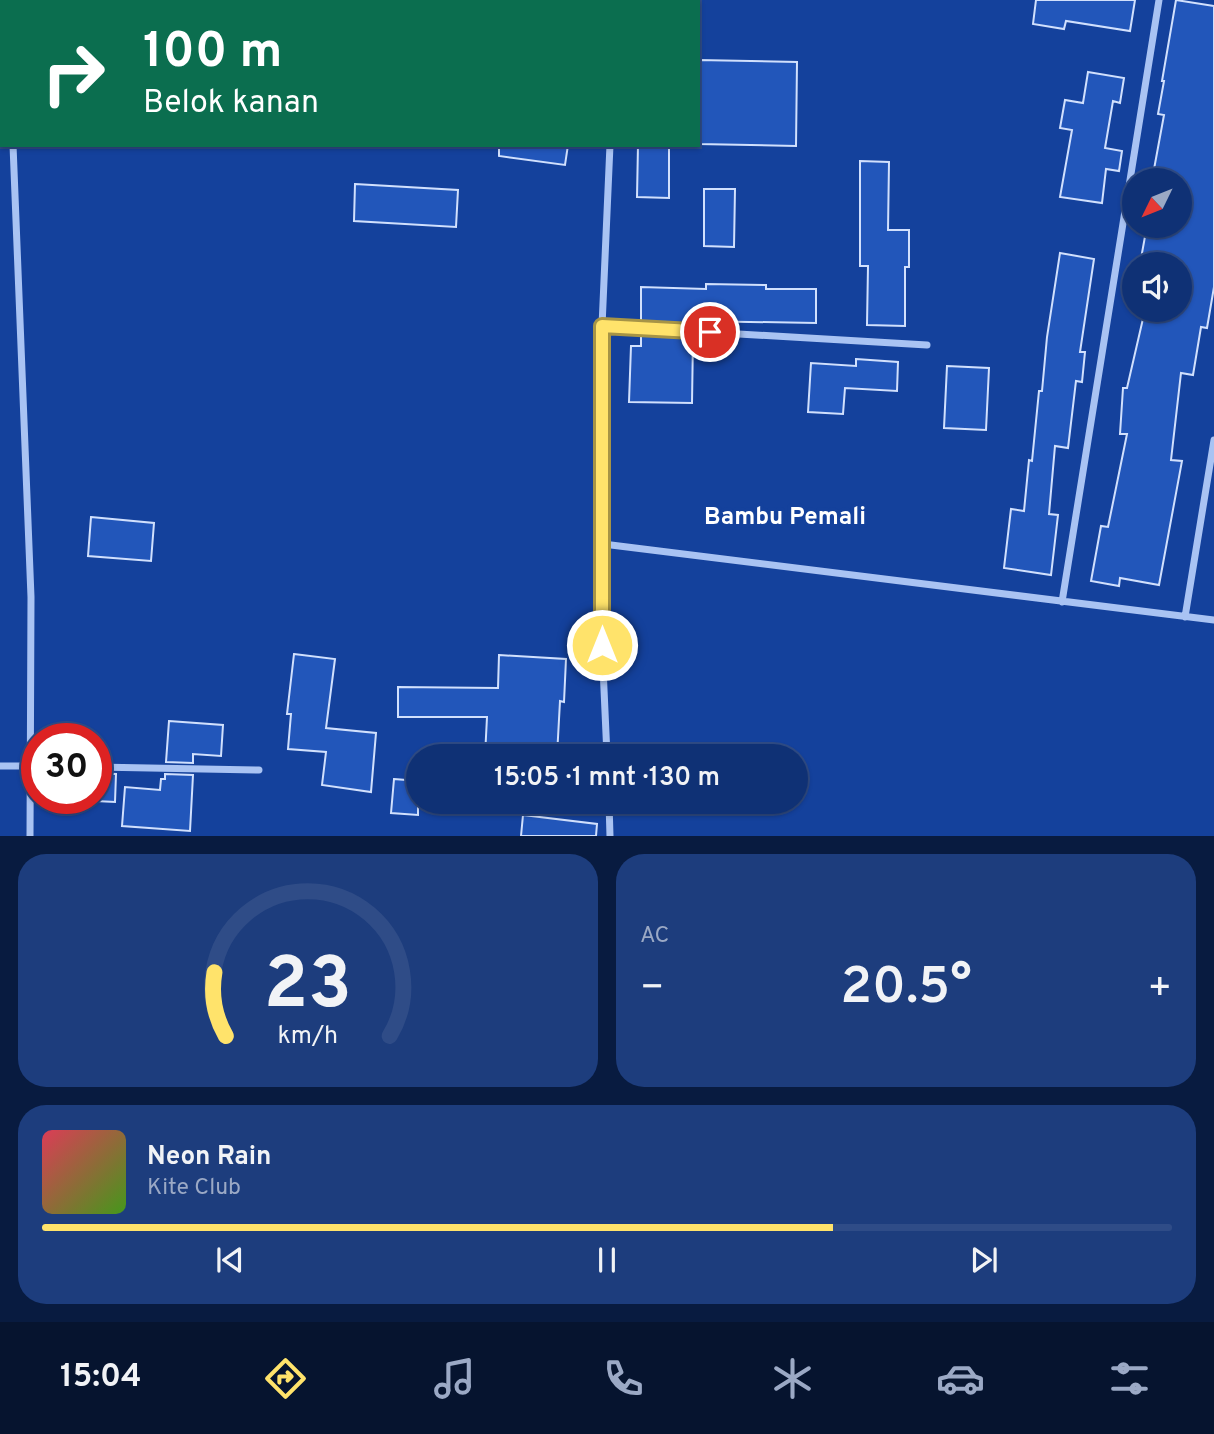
<!DOCTYPE html>
<html lang="id">
<head>
<meta charset="utf-8">
<style>
	:root { --surface:#0f3175; --page:#1d3d7d; --text:#f1f3f6; --muted:#9ba9c5; --line:#2f4c87; --accent:#ffe36b }
	body { margin:0; font-family:Overpass,sans-serif; background:var(--page); color:var(--text); height:100vh; display:flex; flex-direction:column; font-size:26px; white-space:nowrap }
	* { box-sizing:border-box; margin:0 }
	p { font-size:23px; color:var(--muted) }
	.icon { flex:none; width:38px; height:38px; fill:none; stroke:currentColor; stroke-width:2; stroke-linecap:round; stroke-linejoin:round }
	.map { position:relative; height:836px; overflow:hidden }
	.drawer { display:flex; flex-direction:column; gap:18px; padding:18px; background:#081b40; flex:1 }
	.drawer>* { flex:none }
	.top-card { position:absolute; left:0px; top:0px; width:700px; height:147px; box-shadow:0 2px 5px #0004,0 0 0 2px var(--line); background:#0b6e4f; color:#fff; overflow:hidden }
	.needle { width:46px; rotate:227deg }
	.tools { position:absolute; left:1122px; top:168px; display:grid; gap:14px }
	.tools a { display:grid; place-items:center; width:70px; height:70px; border-radius:50%; background:var(--surface); box-shadow:0 2px 5px #0004,0 0 0 2px var(--line); font-size:35px }
	.speed { position:absolute; left:21px; top:723px; display:flex; gap:14px; font-size:35px; font-weight:700; text-align:center }
	.speed>* { display:grid; place-content:center; width:91px; height:91px; border-radius:50%; background:var(--surface); box-shadow:0 2px 5px #0004,0 0 0 2px var(--line); line-height:1 }
	.speed .limit { border:10px solid #d22; background:#fff; color:#111 }
	.pin { position:absolute; display:grid; place-items:center; width:60px; height:60px; color:#fff; margin:-30px; border:4px solid #fff; border-radius:50%; box-shadow:0 2px 7px #0007 }
	.me { position:absolute; width:77px; margin:-38px; rotate:0deg; stroke-linejoin:round; filter:drop-shadow(0 0 5px #0008) }
	.turn { display:flex; align-items:center; gap:24px; height:147px; padding:0 28px; font-size:32px }
	.turn .icon { width:91px; height:91px; stroke-width:2.5 }
	.turn b { display:block; font-size:49px; line-height:60px }
	.big { font-size:52px; font-weight:600; line-height:1.1 }
	.drawer .widget { flex:1; display:flex; flex-direction:column; justify-content:center; gap:10px; min-width:0; padding:0 24px; border-radius:28px; background:var(--page) }
	.drawer .dial { align-items:center; gap:0 }
	.dial svg { height:182px; overflow:visible; fill:none; stroke:var(--line); stroke-width:7; stroke-linecap:round; text-anchor:middle }
	.dial text { fill:var(--text); stroke:none }
	.song { display:flex; align-items:center; gap:21px }
	.cover { width:84px; height:84px; border-radius:10px; background:linear-gradient(135deg,hsl(350 70% 55%),hsl(100 70% 35%)) }
	.played { height:7px; border-radius:4px; background:linear-gradient(90deg,var(--accent) 70%,var(--line) 70%) }
	.keys { display:flex; justify-content:space-around; direction:ltr }
	.heat { display:flex; justify-content:space-between; align-items:center; font-size:38px; direction:ltr }
	.drawer .tiles { flex:1; display:grid; gap:18px; grid-template-columns:1fr 1fr }
	.widget:last-child { grid-column:span 2 }
	.trip { position:absolute; left:406px; top:744px; width:402px; height:70px; border-radius:35px; background:var(--surface); box-shadow:0 2px 5px #0004,0 0 0 2px var(--line); font-weight:600; line-height:70px; text-align:center }
	.menu { display:flex; height:112px; justify-content:space-around; align-items:center; background:#06142f; color:var(--muted) }
	.menu .icon { width:49px; height:49px }
	.menu .active { color:var(--accent) }
	.menu b { font-size:32px; color:var(--text) }
	.map>svg:first-child { display:block }
</style>
</head>
<body>
<div class="map">
<svg width="1214" height="836" viewBox="0 0 1214 836">
	<rect width="100%" height="100%" fill="#14419c"/>
	<path fill="#2256ba" stroke="#d1e0fd" stroke-width="2" d="M 1036,0 L 1135,0 L 1130,31 L 1066,21 L 1064,29 L 1033,24 Z
		M 1176,0 L 1214,6 L 1214,287 L 1207,328 L 1201,327 L 1193,375 L 1181,373 L 1171,460 L 1182,461 L 1159,585 L 1120,578 L 1119,586 L 1091,581 L 1101,526 L 1108,527 L 1127,434 L 1120,434 L 1123,388 L 1127,388 L 1145,310 L 1180,310 L 1180,264 L 1140,264 L 1146,231 L 1153,231 L 1154,226 L 1180,226 L 1180,180 L 1152,180 L 1164,115 L 1158,114 L 1164,81 L 1162,81 Z
		M 698,60 L 797,62 L 796,146 L 698,144 Z
		M 1088,72 L 1124,78 L 1120,103 L 1113,101 L 1105,148 L 1122,151 L 1119,171 L 1106,169 L 1102,203 L 1060,197 L 1072,130 L 1060,128 L 1065,100 L 1083,103 Z
		M 499,145 L 568,145 L 565,165 L 499,156 Z
		M 638,145 L 669,145 L 669,198 L 637,197 Z
		M 860,161 L 889,162 L 888,230 L 909,230 L 909,267 L 905,267 L 905,326 L 867,325 L 868,266 L 860,266 Z
		M 355,184 L 458,190 L 456,227 L 354,221 Z
		M 704,189 L 735,189 L 734,247 L 704,246 Z
		M 1060,253 L 1094,259 L 1080,352 L 1085,352 L 1082,382 L 1076,381 L 1068,448 L 1055,446 L 1049,514 L 1058,515 L 1051,575 L 1004,568 L 1011,509 L 1024,511 L 1029,460 L 1032,461 L 1039,391 L 1042,391 L 1047,337 Z
		M 706,284 L 766,285 L 766,289 L 816,289 L 816,323 L 693,321 L 693,325 L 641,322 L 641,287 L 706,289 Z
		M 641,334 L 693,337 L 692,403 L 629,402 L 631,346 L 641,346 Z
		M 856,359 L 898,362 L 897,391 L 845,388 L 843,414 L 808,412 L 811,363 L 856,366 Z
		M 947,366 L 989,368 L 986,430 L 944,428 Z
		M 91,517 L 154,523 L 151,561 L 88,556 Z
		M 294,654 L 335,659 L 326,728 L 376,733 L 371,792 L 322,785 L 326,752 L 288,749 L 291,714 L 287,714 Z
		M 499,655 L 566,659 L 564,702 L 560,701 L 557,756 L 485,756 L 487,717 L 398,717 L 398,687 L 498,688 Z
		M 169,721 L 223,725 L 221,756 L 193,754 L 193,763 L 166,762 Z
		M 96,773 L 116,774 L 115,802 L 96,801 Z
		M 165,774 L 193,775 L 190,831 L 122,826 L 125,787 L 160,790 L 161,779 L 165,779 Z
		M 394,779 L 418,781 L 418,815 L 391,813 Z
		M 523,815 L 597,824 L 596,836 L 521,836 Z"/>
	<g fill="none" stroke-linecap="round" stroke-linejoin="round">
		<path stroke="#a9c3f3" stroke-width="7" d="M 13,2 L 13,0
			M 622,2 L 622,0
			M 0,112 L 2,113
			M 13,145 L 31,597 L 30,836
			M 602,326 L 927,345
			M 603,544 L 1214,620
			M 1062,602 L 1159,0
			M 1185,617 L 1214,440
			M 607,756 L 602,645 L 602,326 L 610,145
			M 0,766 L 37,766
			M 96,767 L 259,770
			M 609,802 L 610,836"/>
	</g>
	<g fill="none" stroke-linecap="round" stroke-linejoin="round">
		<defs>
			<path id="route" d="M 602,645 L 602,326 L 710,332"/>
		</defs>
		<use href="#route" stroke="#a69446" stroke-width="18"/>
		<use href="#route" stroke="#ffe36b" stroke-width="12"/>
	</g>
	<g text-anchor="middle" dominant-baseline="central" stroke-width="7" stroke-linejoin="round" paint-order="stroke">
		<g font-size="24" font-weight="bold" fill="#fff" stroke="#14419c">
			<text x="785" y="518">Bambu Pemali</text>
		</g>
	</g>
</svg>
<div class="tools">
<a><svg class="needle" viewBox="-14 -14 28 28"><path d="M0-13l5 13h-10z" fill="#e53935"/><path d="M0 13l5-13h-10z" fill="#9ba9c5"/></svg></a>
<a><svg class="icon" aria-label="sound" viewBox="0 0 24 24"><path d="M4 9h4l5-4v14l-5-4H4zM17 9q2 3 0 6"/></svg></a>
</div>
<div class="speed"><div class="limit">30</div></div>
<div class="pin" style="left:710px;top:332px;background:#d93025"><svg class="icon" aria-label="arrive" viewBox="0 0 24 24"><path d="M6 21V4h12l-3 4 3 4H6"/></svg></div>
<svg class="me" style="left:602px;top:645px" viewBox="-20 -20 40 40"><circle r="17" fill="#ffe36b" stroke="#fff" stroke-width="3"/><path d="M0-11L8 9 0 5-8 9z" fill="#fff"/></svg>
<div class="trip">15:05 · 1 mnt · 130 m</div>
<div class="top-card">
<div class="turn"><svg class="icon" aria-label="right" viewBox="0 0 24 24"><path d="M7 20v-9h11M14 6l5 5-5 5"/></svg><div><b>100 m</b>Belok kanan</div></div>
</div>
</div>
<section class="drawer">
<div class="tiles">
<div class="widget dial"><svg viewBox="0 0 100 80">
<path d="M14 69A42 42 0 1 1 86 69"/>
<path d="M14 69A42 42 0 0 1 9 41" stroke="#ffe36b"/>
<text x="50" y="56" font-size="32" font-weight="700">23</text>
<text x="50" y="72" font-size="11">km/h</text>
</svg></div>
<div class="widget"><p>AC</p>
<div class="heat"><a>−</a><b class="big">20.5°</b><a>+</a></div>
</div>
<div class="widget">
<div class="song"><i class="cover"></i><div><b>Neon Rain</b><p>Kite Club</p></div></div>
<div class="played"></div>
<div class="keys"><svg class="icon" aria-label="previous" viewBox="0 0 24 24"><path d="M18 5L8 12l10 7zM5 5v14"/></svg><svg class="icon" aria-label="pause" viewBox="0 0 24 24"><path d="M8 5v14M16 5v14"/></svg><svg class="icon" aria-label="next" viewBox="0 0 24 24"><path d="M6 5l10 7-10 7zM19 5v14"/></svg></div>
</div>
</div>
</section>
<nav class="menu">
<b>15:04</b>
<svg class="icon active" aria-label="directions" viewBox="0 0 24 24"><path d="M12 3l9 9-9 9-9-9zM9 14v-3h6M13 9l2 2-2 2"/></svg>
<svg class="icon" aria-label="music" viewBox="0 0 24 24"><path d="M9 18V5l10-2v13"/><circle cx="6" cy="18" r="3"/><circle cx="16" cy="16" r="3"/></svg>
<svg class="icon" aria-label="phone" viewBox="0 0 24 24"><path d="M5 4h4l2 5-3 2q2 4 5 5l2-3 5 2v4C11 20 4 13 5 4z"/></svg>
<svg class="icon" aria-label="climate" viewBox="0 0 24 24"><path d="M12 3v18M4 7l16 10M4 17L20 7"/></svg>
<svg class="icon" aria-label="car" viewBox="0 0 24 24"><path d="M5 17H2v-5l4-1 3-4h7l3 4 3 1v5h-3M9 17h6M6 11h13"/><circle cx="7" cy="17" r="2"/><circle cx="17" cy="17" r="2"/></svg>
<svg class="icon" aria-label="filters" viewBox="0 0 24 24"><path d="M4 7h16M4 17h16"/><circle cx="9" cy="7" r="2"/><circle cx="15" cy="17" r="2"/></svg>
</nav>
</body>
</html>
